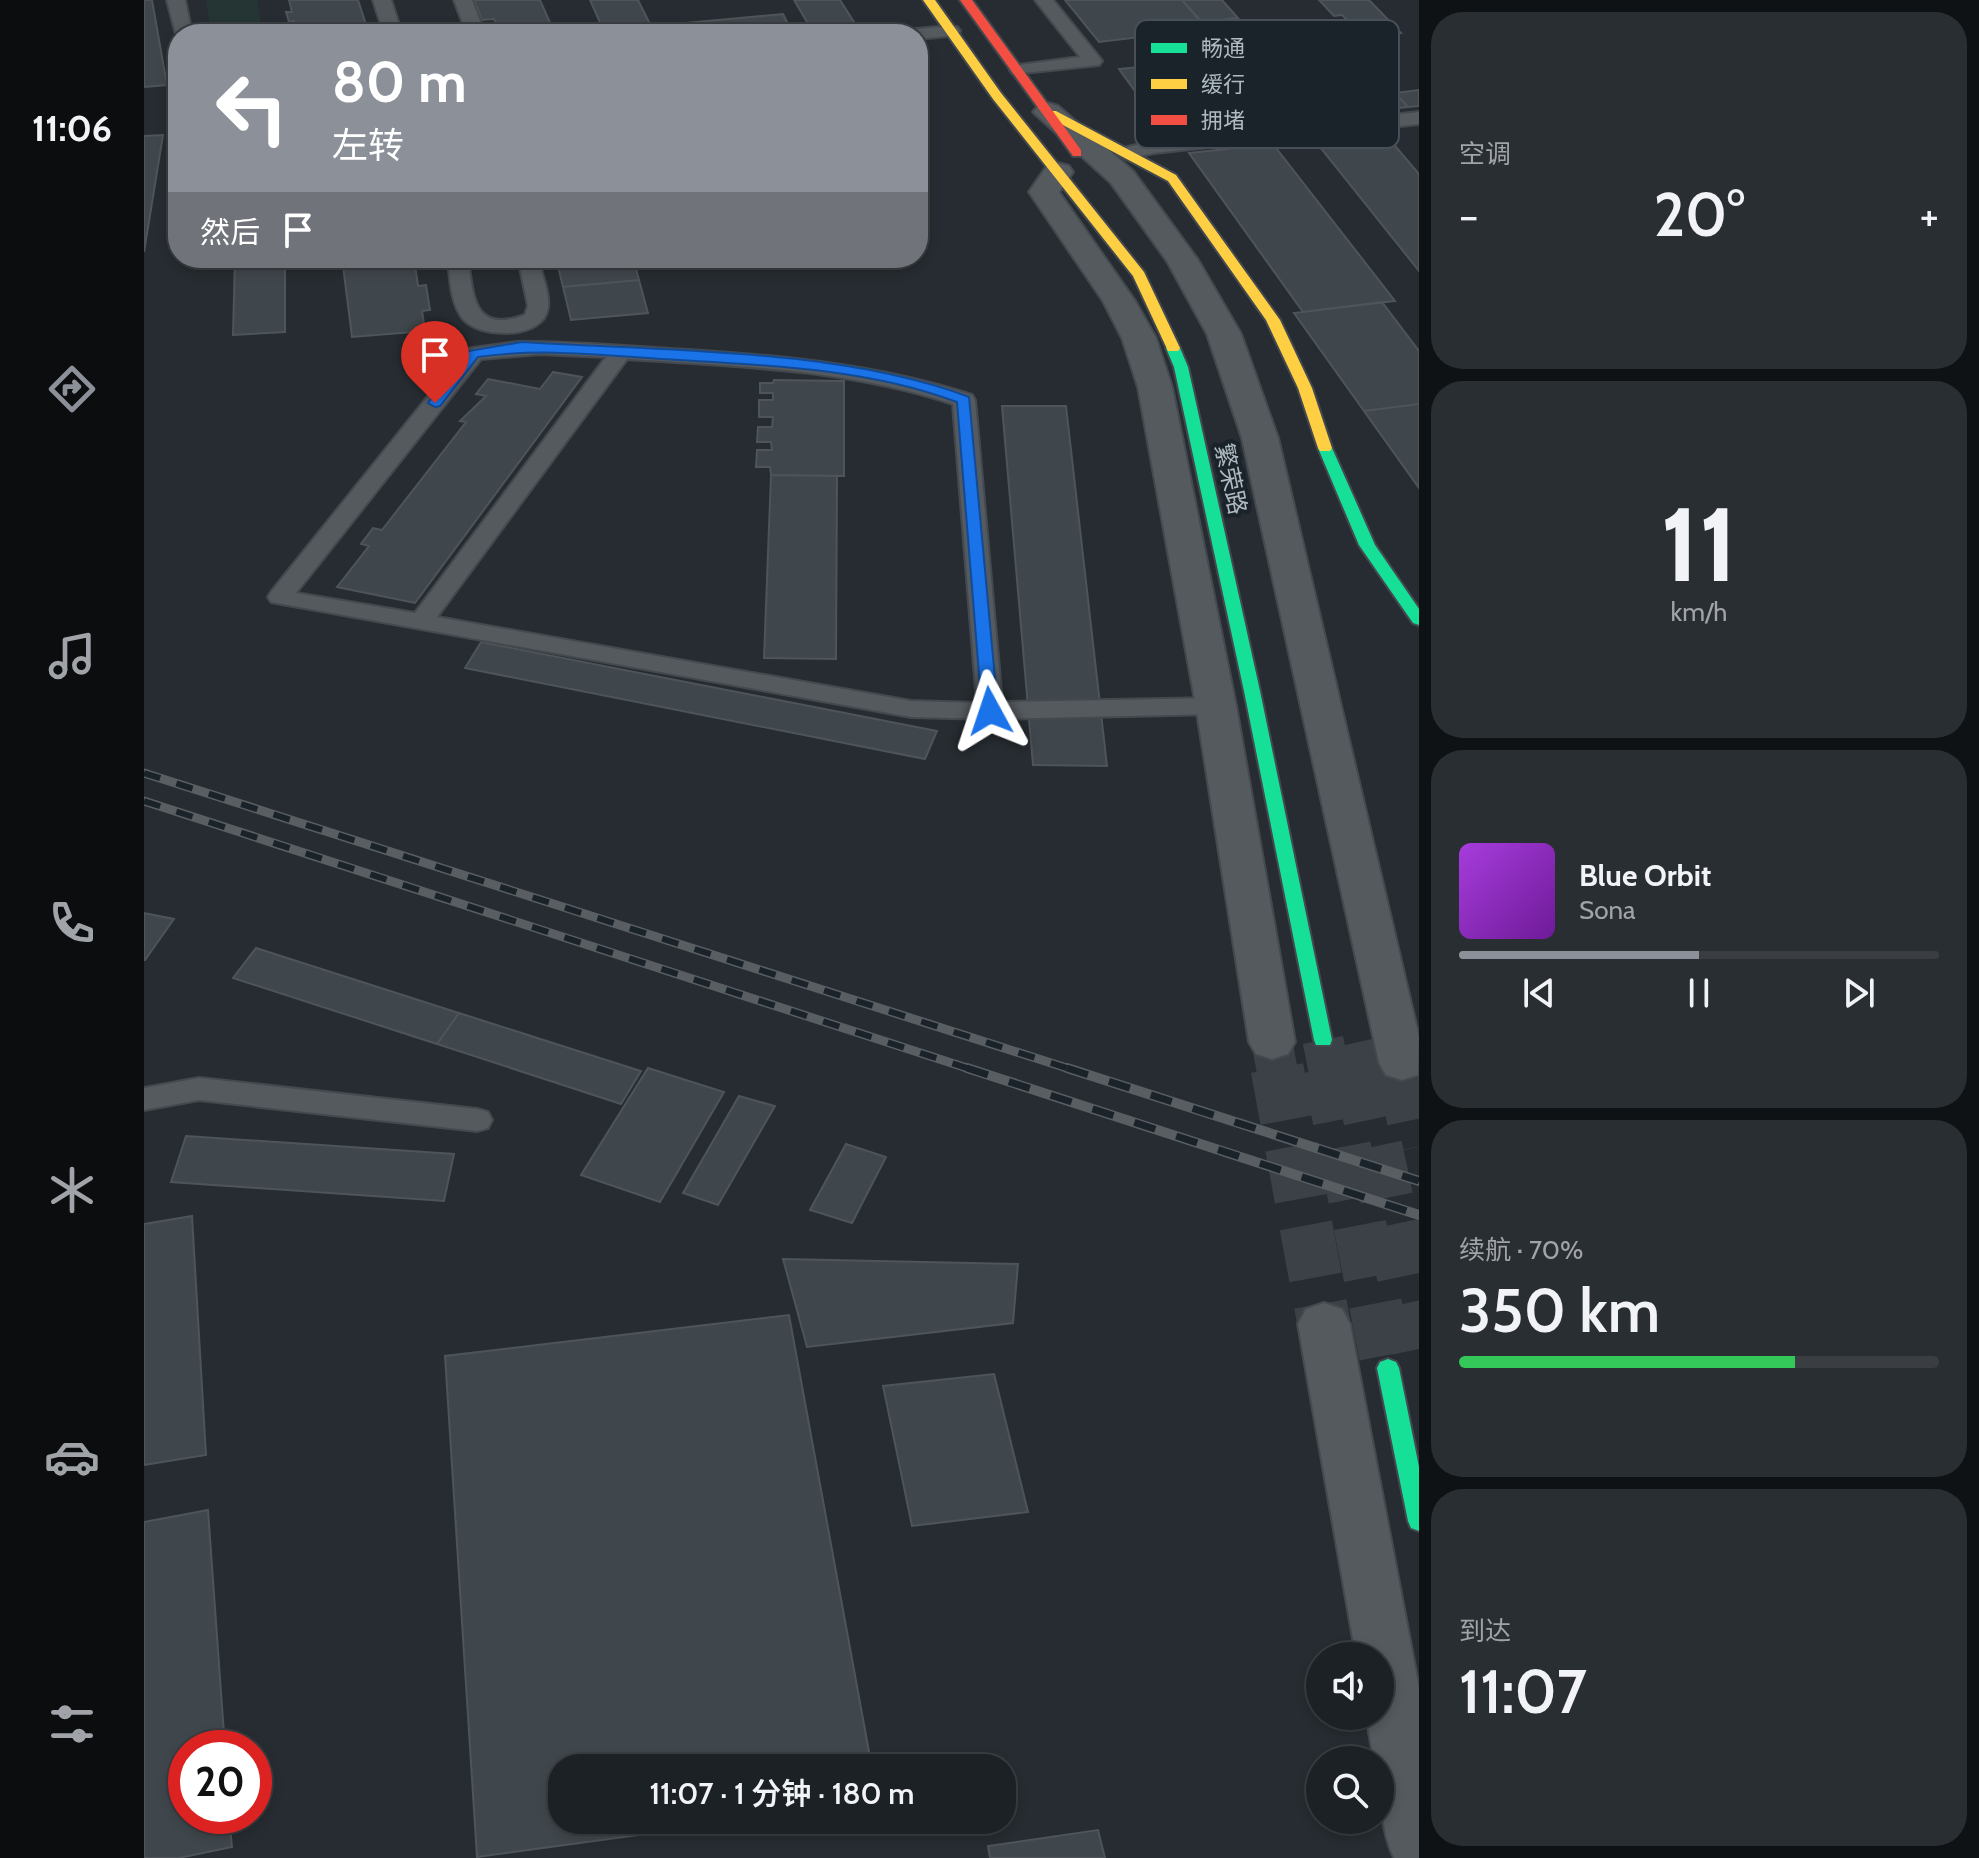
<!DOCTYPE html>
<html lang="zh">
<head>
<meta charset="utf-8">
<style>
	:root { --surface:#1c2125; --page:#292e32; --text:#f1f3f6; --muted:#a0a3a7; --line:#3a3e42; --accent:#8c9099 }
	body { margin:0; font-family:Cabin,"Noto Sans SC",sans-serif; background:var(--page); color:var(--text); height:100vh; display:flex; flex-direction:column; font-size:30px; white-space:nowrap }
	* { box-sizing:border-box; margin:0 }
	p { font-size:26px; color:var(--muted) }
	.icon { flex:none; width:44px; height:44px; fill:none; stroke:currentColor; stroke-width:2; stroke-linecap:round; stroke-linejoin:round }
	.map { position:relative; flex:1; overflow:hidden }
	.details { display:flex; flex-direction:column; gap:12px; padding:12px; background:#0f1214; width:560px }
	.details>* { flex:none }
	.banner { position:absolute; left:24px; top:24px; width:760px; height:244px; border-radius:32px; box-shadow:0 4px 12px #0003,0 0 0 2px var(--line); background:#8c9099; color:#fff; overflow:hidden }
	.fabs { position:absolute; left:1162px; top:1642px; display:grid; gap:16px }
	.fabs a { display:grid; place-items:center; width:88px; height:88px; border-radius:50%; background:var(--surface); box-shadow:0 4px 12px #0003,0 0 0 2px var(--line); font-size:40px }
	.speed { position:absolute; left:24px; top:1730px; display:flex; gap:16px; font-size:40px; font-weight:700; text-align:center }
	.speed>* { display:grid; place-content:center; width:104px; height:104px; border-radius:50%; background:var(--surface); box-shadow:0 4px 12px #0003,0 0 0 2px var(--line); line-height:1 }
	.speed .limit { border:12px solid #d22; background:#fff; color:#111 }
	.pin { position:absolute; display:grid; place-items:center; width:68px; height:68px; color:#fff; margin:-82px -34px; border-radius:50% 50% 50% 0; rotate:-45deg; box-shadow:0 0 8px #0007 }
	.pin .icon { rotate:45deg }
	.me { position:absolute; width:88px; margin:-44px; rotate:355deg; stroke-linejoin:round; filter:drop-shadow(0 0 6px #0008) }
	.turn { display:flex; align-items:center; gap:28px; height:168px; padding:0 32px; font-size:36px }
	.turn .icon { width:104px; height:104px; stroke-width:2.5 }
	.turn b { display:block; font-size:56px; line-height:68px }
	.then { display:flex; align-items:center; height:76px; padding:0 32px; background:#0003; gap:16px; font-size:30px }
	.big { font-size:60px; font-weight:600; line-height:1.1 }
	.details .tile { flex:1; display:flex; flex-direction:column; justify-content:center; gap:12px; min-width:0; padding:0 28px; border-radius:32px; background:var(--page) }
	.details .dial { align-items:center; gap:0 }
	.dial b { font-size:104px; line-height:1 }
	.song { display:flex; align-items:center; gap:24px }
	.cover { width:96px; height:96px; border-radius:12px; background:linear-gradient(135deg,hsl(280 70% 55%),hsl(280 70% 35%)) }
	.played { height:8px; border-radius:4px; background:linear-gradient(90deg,var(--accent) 50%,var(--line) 50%) }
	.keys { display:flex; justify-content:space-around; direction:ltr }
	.heat { display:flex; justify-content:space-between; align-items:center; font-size:44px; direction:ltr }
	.charge { height:12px; border-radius:6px; background:linear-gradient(90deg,#34c759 70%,var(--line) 0) }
	.trip { position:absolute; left:404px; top:1754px; width:468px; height:80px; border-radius:32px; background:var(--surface); box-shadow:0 4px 12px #0003,0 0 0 2px var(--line); font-weight:600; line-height:80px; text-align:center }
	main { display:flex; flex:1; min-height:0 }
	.menu { display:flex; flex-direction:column; width:144px; justify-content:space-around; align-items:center; background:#0b0d0f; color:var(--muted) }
	.menu .icon { width:56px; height:56px }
	.menu .selected { color:var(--accent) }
	.menu b { font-size:36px; color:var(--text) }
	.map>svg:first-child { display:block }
</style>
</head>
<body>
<main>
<nav class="menu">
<b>11:06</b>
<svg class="icon selected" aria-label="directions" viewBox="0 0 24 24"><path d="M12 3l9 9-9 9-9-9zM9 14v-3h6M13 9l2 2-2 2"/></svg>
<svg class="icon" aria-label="music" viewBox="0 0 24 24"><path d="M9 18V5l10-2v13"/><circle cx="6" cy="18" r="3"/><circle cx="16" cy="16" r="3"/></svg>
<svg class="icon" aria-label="phone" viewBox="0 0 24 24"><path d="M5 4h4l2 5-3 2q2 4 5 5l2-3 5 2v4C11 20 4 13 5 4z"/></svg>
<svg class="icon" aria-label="climate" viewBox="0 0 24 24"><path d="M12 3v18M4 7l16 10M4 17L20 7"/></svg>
<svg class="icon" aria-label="car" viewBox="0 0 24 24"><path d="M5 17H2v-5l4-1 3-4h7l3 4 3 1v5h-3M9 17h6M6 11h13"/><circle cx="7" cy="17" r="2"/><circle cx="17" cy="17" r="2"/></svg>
<svg class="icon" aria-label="filters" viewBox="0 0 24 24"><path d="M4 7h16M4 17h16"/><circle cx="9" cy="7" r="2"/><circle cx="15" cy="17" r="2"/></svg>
</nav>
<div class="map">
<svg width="1275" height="1858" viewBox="0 0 1275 1858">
	<rect width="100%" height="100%" fill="#262c31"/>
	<path fill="#243534" d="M 62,0 L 113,0 L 119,34 L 67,34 Z"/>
	<path fill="#40474c" stroke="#4e5459" stroke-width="2" d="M 0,0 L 8,0 L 23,85 L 0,87 Z
		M 145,0 L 214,0 L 225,34 L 154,34 L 150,21 L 145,22 L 142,12 L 148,12 Z
		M 330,0 L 396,0 L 411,34 L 342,34 L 339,25 L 352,24 L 350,19 L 338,20 Z
		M 446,0 L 494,0 L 511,34 L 461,34 Z
		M 650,0 L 696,0 L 715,30 L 670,34 Z
		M 921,0 L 1038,0 L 1063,29 L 955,42 Z
		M 1038,0 L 1078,0 L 1094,18 L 1058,22 Z
		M 1175,0 L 1225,0 L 1257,33 L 1219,37 L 1198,15 L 1190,16 Z
		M 639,14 L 649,34 L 511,34 L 507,26 Z
		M 1073,59 L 1123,123 L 1022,134 L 975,69 Z
		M 1243,84 L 1264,107 L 1123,123 L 1104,99 Z
		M 1275,90 L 1275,106 L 1264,107 L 1251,93 Z
		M 1241,134 L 1275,174 L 1275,271 L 1172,142 Z
		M 19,135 L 0,252 L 0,136 Z
		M 1129,144 L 1251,301 L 1159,312 L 1045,153 Z
		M 91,258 L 141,258 L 141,332 L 89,335 Z
		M 198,258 L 270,258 L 274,286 L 282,285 L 286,310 L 278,311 L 281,331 L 208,337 Z
		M 412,258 L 489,258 L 495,280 L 419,287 Z
		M 495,280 L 504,313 L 427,320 L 419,287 Z
		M 1238,302 L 1275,351 L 1275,404 L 1220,411 L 1150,313 Z
		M 409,372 L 438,377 L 271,603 L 193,587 L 225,546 L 217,544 L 229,528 L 238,530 L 322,422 L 316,421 L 342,396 L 332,394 L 344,379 L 396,389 Z
		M 630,380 L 700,381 L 700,476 L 627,475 L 626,467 L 612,467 L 613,450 L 628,450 L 627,442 L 613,442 L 614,427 L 628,427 L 629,417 L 615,417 L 615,400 L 629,400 L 629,393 L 616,393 L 616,383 L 629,383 Z
		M 1275,404 L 1275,488 L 1220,411 Z
		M 858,406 L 922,406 L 963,766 L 889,765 Z
		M 627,475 L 693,476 L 692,659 L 620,658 Z
		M 337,642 L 793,731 L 781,759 L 321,668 Z
		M 0,913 L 30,919 L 1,960 L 0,960 Z
		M 112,948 L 315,1013 L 293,1044 L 89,978 Z
		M 315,1013 L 497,1071 L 477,1104 L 293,1044 Z
		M 504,1068 L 580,1092 L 516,1202 L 437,1175 Z
		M 595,1096 L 631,1106 L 574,1205 L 539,1193 Z
		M 42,1136 L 310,1154 L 300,1201 L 27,1182 Z
		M 702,1144 L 742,1157 L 708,1223 L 666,1210 Z
		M 48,1216 L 62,1455 L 0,1465 L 0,1224 Z
		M 639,1259 L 874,1264 L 869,1323 L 663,1347 Z
		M 645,1315 L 728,1768 L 418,1768 L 418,1820 L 605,1820 L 333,1857 L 301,1356 Z
		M 850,1374 L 884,1512 L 768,1526 L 739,1386 Z
		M 64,1510 L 81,1748 L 42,1748 L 42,1816 L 85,1816 L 88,1847 L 35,1858 L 0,1858 L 0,1522 Z
		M 954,1830 L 961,1858 L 846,1858 L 844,1846 Z"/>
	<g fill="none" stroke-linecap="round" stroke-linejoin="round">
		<path stroke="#3b4147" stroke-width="41" stroke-dasharray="41 20" stroke-linecap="butt" d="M 1128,1042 L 1133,1070
			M 1258,1063 L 1259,1070"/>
		<path stroke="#3b4147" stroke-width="53" stroke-dasharray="53 27" stroke-linecap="butt" d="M 1133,1068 L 1180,1324
			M 1259,1068 L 1275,1147"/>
		<path stroke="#3b4147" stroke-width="41" stroke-dasharray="41 20" stroke-linecap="butt" d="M 1179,1040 L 1185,1070
			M 1210,1043 L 1216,1070"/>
		<path stroke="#3b4147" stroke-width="53" stroke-dasharray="53 27" stroke-linecap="butt" d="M 1185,1068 L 1244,1368
			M 1215,1068 L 1275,1349"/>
		<defs>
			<path id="lane" d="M 23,0 L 41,0 L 48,34 L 34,34 L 33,38 Z
				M 229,0 L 247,0 L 258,34 L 240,34 Z
				M 310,0 L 328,0 L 341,34 L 323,34 Z
				M 891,0 L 909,0 L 955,57 L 958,61 L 955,65 L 869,74 L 866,70 L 875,65 L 936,57 Z
				M 807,26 L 813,27 L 816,31 L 813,35 L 774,39 L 774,34 L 763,34 L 772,29 Z
				M 1275,112 L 1275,124 L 1010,153 L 982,159 L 972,153 L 975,149 L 1010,141 Z
				M 304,258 L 324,258 C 329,296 329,334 381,315 L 384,306 L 374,258 L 394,258 C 397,273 406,293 404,307 C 401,340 336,339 319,319 C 306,302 306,278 304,258 Z
				M 374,342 C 425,341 476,346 527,349 C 629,355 729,363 828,395 L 831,400 L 858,702 L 1072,698 L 1081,700 L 1085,706 L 1081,712 L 1072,714 L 846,719 L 767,717 L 127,602 L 124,597 L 127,592 L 322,349 ZM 396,354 L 462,357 L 271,613 L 152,593 L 337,359 ZM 483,359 C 593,366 703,369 809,404 L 833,703 L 767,701 L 293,617 Z
				M 55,1078 L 333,1109 L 344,1112 L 348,1120 L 344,1128 L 333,1131 L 55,1100 L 0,1110 L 0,1088 Z"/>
			<path id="street" d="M 904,103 L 914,106 L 989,171 L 1054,260 L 1097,334 L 1134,438 L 1275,1037 L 1274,1075 L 1258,1080 L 1242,1075 L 1235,1063 L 1098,438 L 1063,334 L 1023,261 L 967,183 L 889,112 L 894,106 Z
				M 914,163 L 925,166 L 929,172 L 915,192 L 991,301 L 1012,338 L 1028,387 L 1092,706 L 1151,1042 L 1144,1054 L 1128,1059 L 1112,1054 L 1105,1042 L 1052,706 L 994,387 L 978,338 L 959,301 L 885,192 L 903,166 Z
				M 1180,1303 L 1198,1309 L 1206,1324 L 1275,1688 L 1275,1858 L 1250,1858 C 1236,1828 1236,1792 1236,1760 L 1230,1760 L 1222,1716 L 1236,1716 L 1236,1656 L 1212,1656 L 1154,1324 L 1162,1309 Z"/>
			<path id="fast" d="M 1029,344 L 1036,348 L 1044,367 L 1116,691 L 1188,1040 L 1186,1045 L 1172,1045 L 1170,1040 L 1100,691 L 1030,367 L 1022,348 Z
				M 1181,444 L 1188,448 L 1231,545 L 1275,609 L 1275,625 L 1269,623 L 1215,545 L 1174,448 Z
				M 1244,1359 L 1252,1362 L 1255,1368 L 1275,1467 L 1275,1531 L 1267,1528 L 1264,1521 L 1233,1368 L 1236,1362 Z"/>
			<path id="slow" d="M 779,0 L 791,0 L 857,93 L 1000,272 L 1036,348 L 1034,351 L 1024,351 L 989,276 L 849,99 Z
				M 904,111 L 912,111 L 1032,175 L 1136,320 L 1168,388 L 1188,448 L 1186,451 L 1176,451 L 1174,448 L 1154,388 L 1122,320 L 1024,181 L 904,117 Z"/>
			<path id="jam" d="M 816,0 L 828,0 L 937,150 L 937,156 L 929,156 Z"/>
		</defs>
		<use href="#lane" stroke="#43494e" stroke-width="4"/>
		<use href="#street" stroke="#43494e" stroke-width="4"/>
		<use href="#fast" stroke="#43494e" stroke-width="4"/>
		<use href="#slow" stroke="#43494e" stroke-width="4"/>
		<use href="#jam" stroke="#43494e" stroke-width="4"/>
		<use href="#lane" fill="#555a5f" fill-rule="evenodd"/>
		<use href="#street" fill="#555a5f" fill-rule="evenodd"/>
		<use href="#fast" fill="#16e098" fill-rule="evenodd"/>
		<use href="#slow" fill="#ffcf43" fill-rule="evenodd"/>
		<use href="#jam" fill="#f24e42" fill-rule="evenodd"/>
		<defs>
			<path id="rail-far1" d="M 0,773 L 929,1070
				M 0,801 L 829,1070"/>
			<path id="rail" d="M 823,1068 L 1275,1215
				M 923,1068 L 1275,1181"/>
		</defs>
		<use href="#rail-far1" stroke="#595e62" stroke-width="9"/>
		<use href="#rail" stroke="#595e62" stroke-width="10"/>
		<use href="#rail-far1" stroke="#1b232a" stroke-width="6" stroke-dasharray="17" stroke-linecap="butt"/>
		<use href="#rail" stroke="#1b232a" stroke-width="7" stroke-dasharray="22" stroke-linecap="butt"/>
	</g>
	<path fill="#1a73e8" stroke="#114b97" stroke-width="2" d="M 378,342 C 518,351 695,348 825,397 L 854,711 L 852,714 L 840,714 L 838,711 L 813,402 C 720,367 616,365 517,359 C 455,355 396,348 334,357 L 296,406 L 291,407 L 284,403 L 325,351 Z"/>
	<g text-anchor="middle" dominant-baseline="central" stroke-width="8" stroke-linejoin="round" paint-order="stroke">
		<g font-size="24" fill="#afbac2" stroke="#1b232a">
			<text transform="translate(1087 479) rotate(78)">繁荣路</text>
		</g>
	</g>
	<rect x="991" y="20" width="264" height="128" rx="12" fill="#1b232a" stroke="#475058" stroke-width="2"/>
	<rect x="1007" y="43" width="36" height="10" fill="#16e098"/>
	<rect x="1007" y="79" width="36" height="10" fill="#ffcf43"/>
	<rect x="1007" y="115" width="36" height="10" fill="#f24e42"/>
	<g font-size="22" fill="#afbac2">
		<text x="1057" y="56">畅通</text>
		<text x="1057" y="92">缓行</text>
		<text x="1057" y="128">拥堵</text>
	</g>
</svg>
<div class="fabs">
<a><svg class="icon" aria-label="sound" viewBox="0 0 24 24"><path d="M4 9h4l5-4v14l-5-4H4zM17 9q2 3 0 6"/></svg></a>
<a><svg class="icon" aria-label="search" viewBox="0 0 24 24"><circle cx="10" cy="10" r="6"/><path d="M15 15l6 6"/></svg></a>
</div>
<div class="speed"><div class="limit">20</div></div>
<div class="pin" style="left:291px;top:403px;background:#d93025"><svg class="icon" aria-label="arrive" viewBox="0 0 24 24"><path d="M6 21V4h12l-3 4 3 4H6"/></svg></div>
<svg class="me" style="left:846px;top:711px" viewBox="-20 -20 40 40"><path d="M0-17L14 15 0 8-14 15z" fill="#1a73e8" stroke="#fff" stroke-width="4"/></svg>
<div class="trip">11:07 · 1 分钟 · 180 m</div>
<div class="banner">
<div class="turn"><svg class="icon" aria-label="left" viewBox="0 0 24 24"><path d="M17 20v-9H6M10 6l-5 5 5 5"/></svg><div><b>80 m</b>左转</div></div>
<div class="then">然后<svg class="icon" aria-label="arrive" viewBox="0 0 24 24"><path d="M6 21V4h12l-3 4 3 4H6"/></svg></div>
</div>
</div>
<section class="details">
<div class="tile"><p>空调</p>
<div class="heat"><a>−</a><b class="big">20°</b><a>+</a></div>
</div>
<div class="tile dial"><b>11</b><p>km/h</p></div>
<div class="tile">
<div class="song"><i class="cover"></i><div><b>Blue Orbit</b><p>Sona</p></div></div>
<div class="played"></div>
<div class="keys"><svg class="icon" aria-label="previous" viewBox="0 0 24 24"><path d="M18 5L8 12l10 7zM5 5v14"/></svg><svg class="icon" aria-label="pause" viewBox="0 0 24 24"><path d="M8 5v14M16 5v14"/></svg><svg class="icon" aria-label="next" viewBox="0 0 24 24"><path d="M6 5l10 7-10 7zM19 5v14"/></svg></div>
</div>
<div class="tile"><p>续航 · 70%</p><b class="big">350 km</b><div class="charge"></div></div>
<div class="tile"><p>到达</p><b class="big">11:07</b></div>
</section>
</main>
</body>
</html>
